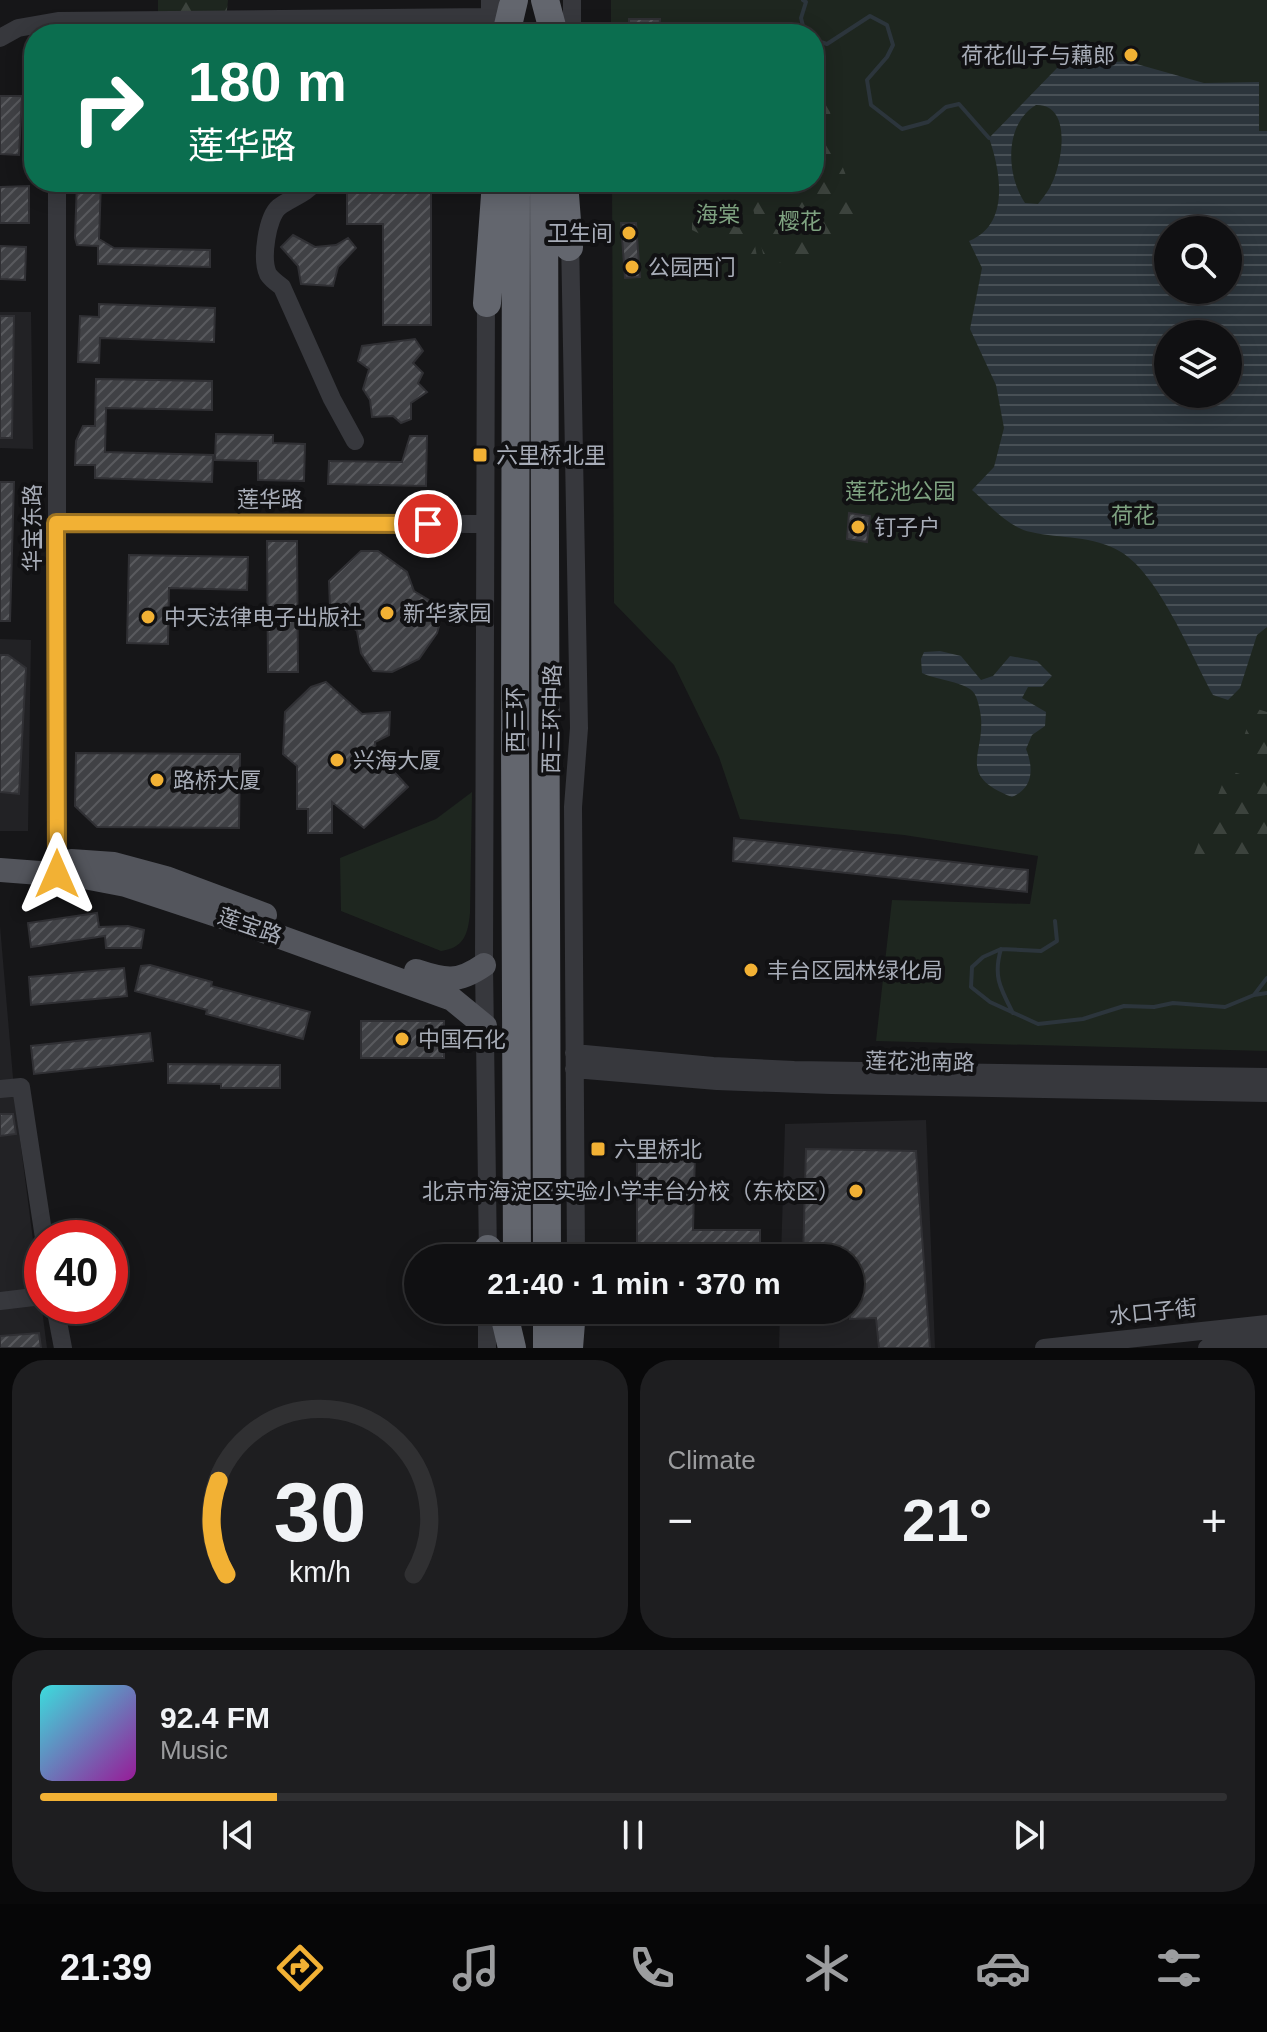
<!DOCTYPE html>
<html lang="en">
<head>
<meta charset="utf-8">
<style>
	:root { --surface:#101012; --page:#1e1e20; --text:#f1f3f6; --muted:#9c9d9f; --line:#303032; --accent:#f2b134 }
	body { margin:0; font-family:Arial,"Noto Sans SC",sans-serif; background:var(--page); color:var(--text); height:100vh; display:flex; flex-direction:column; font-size:30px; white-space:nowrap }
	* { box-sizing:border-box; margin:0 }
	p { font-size:26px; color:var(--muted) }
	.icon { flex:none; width:44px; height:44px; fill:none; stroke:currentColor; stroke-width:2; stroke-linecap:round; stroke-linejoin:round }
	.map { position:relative; height:1348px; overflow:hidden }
	.sheet { display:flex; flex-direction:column; gap:12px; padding:12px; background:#09090a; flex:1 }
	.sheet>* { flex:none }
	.hud { position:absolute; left:24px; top:24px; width:800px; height:168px; border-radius:32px; box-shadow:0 4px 20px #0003,0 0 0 2px var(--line); background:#0b6e4f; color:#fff; overflow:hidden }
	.buttons { position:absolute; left:1154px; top:216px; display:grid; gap:16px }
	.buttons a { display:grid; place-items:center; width:88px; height:88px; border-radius:50%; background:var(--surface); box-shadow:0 4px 20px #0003,0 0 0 2px var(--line); font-size:40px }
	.speed { position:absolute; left:24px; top:1220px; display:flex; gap:16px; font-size:40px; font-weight:700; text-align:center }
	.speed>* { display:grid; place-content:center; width:104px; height:104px; border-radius:50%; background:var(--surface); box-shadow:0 4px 20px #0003,0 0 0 2px var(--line); line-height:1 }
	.speed .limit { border:12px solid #d22; background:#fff; color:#111 }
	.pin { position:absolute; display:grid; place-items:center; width:68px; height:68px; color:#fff; margin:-34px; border:4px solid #fff; border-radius:50%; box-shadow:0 2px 8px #0007 }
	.me { position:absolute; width:88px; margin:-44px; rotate:0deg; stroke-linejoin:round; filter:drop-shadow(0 0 6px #0008) }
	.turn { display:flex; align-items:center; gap:28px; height:168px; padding:0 32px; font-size:36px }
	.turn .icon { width:104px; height:104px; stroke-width:2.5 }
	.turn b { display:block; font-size:56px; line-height:68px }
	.big { font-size:60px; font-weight:600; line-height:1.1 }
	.sheet .tile { flex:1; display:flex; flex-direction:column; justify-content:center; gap:12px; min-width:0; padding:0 28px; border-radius:32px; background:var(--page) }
	.sheet .dial { align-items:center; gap:0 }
	.dial svg { height:208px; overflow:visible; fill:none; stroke:var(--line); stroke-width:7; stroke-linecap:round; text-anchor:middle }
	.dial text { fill:var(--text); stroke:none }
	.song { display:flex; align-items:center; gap:24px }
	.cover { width:96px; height:96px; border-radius:12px; background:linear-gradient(135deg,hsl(180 70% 55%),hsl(300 70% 35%)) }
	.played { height:8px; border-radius:4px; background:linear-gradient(90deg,var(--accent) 20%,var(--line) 20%) }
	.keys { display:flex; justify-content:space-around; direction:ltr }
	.heat { display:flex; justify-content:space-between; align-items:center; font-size:44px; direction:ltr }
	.sheet .tiles { flex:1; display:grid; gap:12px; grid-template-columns:1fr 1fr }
	.tile:last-child { grid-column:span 2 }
	.trip { position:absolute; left:404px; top:1244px; width:460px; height:80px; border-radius:40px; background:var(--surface); box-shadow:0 4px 20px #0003,0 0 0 2px var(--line); font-weight:600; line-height:80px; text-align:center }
	.tab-bar { display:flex; height:128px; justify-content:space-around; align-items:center; background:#060607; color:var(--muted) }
	.tab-bar .icon { width:56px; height:56px }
	.tab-bar .on { color:var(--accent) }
	.tab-bar b { font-size:36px; color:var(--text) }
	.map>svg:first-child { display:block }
</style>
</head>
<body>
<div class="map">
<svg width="1267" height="1348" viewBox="0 0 1267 1348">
	<defs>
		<pattern id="forest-firs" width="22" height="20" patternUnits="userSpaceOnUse" patternTransform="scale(2)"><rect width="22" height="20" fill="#1e261f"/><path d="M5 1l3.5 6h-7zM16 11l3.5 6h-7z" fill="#3c433d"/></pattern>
		<pattern id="water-rules" width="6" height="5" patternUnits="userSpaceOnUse" patternTransform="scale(2)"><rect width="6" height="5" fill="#2c353c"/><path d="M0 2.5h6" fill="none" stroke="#485056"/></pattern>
		<pattern id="building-hatch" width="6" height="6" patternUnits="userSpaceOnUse" patternTransform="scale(2)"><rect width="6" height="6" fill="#404145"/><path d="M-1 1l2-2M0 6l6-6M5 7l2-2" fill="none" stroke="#595a5e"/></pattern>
	</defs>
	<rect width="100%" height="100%" fill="#161618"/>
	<path fill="#222225" d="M 0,312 L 31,312 L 33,449 L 0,448 Z
		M 0,639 L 31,640 L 28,831 L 0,831 Z
		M 0,926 L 15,1101 L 47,1348 L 0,1348 Z
		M 926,1120 L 935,1348 L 779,1348 L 780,1310 L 850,1310 L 850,1258 L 781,1258 L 785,1124 Z"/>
	<path fill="#1e261f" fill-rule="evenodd" d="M 611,0 L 1267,0 L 1267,1051 L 876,1041 L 892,900 L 1030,904 L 1038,856 L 904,835 L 740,819 L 719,757 L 674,665 L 614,603 L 612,182 L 814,182 L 814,34 L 611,34 ZM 1168,230 L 1228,230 L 1228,290 L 1168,290 ZM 1168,334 L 1228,334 L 1228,394 L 1168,394 Z
		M 472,792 L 470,913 C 468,934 464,948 441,951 L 341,911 L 340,858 L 436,819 Z"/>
	<path fill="url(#forest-firs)" d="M 158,0 L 228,0 L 226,19 L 158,20 Z
		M 814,85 L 828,96 L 835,147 L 857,204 L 834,261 L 765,263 L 753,208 L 737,182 L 814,182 Z
		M 707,182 L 726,182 L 749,213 L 758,262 L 692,230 L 692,193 Z
		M 1254,708 L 1267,712 L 1267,766 L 1237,756 Z
		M 1228,770 L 1267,783 L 1267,858 L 1193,857 Z"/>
	<path fill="url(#water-rules)" fill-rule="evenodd" d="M 1126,61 L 1204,83 L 1259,82 L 1259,131 L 1267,131 L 1267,627 L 1257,635 L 1240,688 L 1228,700 L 1213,695 C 1191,655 1159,575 1121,552 C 1093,535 1061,539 1031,532 C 1009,528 988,504 972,490 L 994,467 L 1004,428 L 996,385 L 970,329 L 982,268 L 969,241 C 1010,225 1001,172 989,138 L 1058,67 ZM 1036,105 C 1074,104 1062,168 1049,189 C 1046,194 1042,199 1038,204 L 1025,203 C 1006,175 1004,124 1036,105 ZM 1168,230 L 1228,230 L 1228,290 L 1168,290 ZM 1168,334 L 1228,334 L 1228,394 L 1168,394 Z
		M 940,651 L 961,656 L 981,680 L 993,676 L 1010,656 L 1037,661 L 1052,676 L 1042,687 L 1028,687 L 1022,698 L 1046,712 L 1045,726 L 1032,735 L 1026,749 C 1034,769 1033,788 1012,797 C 953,774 988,753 980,711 C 979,706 977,697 974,693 C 967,682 936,680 922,673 L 921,659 L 924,652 Z"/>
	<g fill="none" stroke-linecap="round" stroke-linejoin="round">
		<path stroke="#2c353c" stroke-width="4" d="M 803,0 L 806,2 L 801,18 L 805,34
			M 814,40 L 827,44 L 870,16 L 887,25 L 893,45 L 887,57 L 867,80 L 871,105 L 902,129 L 928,122 L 946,107 L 959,104 L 989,138
			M 1055,921 L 1057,941 L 1041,951 L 1001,949 L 983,957 L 972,967 L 971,987 L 990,1002 L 1038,1024 L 1083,1019 L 1124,1006 L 1154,1007 L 1173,1003 L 1225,1007 L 1254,995 L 1267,978
			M 1001,949 C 993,976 1000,988 1013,1013
			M 1254,995 L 1267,993"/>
	</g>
	<path fill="url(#building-hatch)" stroke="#303034" stroke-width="2" d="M 629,19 L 660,19 L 659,34 L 629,34 Z
		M 0,96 L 22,96 L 19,155 L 0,154 Z
		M 77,182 L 101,182 L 99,239 L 114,248 L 210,250 L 210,267 L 98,264 L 98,246 L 77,245 L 75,238 Z
		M 347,182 L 431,182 L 431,325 L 383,325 L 383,224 L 347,224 Z
		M 29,186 L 29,223 L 0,223 L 0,187 Z
		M 621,223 L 636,223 L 640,277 L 625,278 Z
		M 293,235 L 315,247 L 336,245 L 348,238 L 356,248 L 338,267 L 333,286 L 301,284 L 298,266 L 281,247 Z
		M 0,246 L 26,247 L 25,280 L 0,279 Z
		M 99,304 L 215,308 L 214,342 L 100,338 L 99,363 L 78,362 L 80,316 L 99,317 Z
		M 0,316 L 14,316 L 12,438 L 0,438 Z
		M 415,339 L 423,351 L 413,363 L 423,373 L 418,383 L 427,392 L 411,403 L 411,419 L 401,423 L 393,416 L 372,417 L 370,400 L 363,389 L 369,369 L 358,361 L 362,346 Z
		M 96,379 L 212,381 L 212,410 L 106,408 L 105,452 L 213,455 L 212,482 L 95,478 L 95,465 L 75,465 L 76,441 L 83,426 L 95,426 Z
		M 216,434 L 273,435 L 273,443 L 305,444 L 304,481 L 258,480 L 258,461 L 215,460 Z
		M 410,436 L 427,436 L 426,486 L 328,484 L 329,461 L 402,462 Z
		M 0,482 L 14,482 L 10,621 L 0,621 Z
		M 849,513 L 870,516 L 867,542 L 847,539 Z
		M 267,541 L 297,541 L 298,672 L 268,672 Z
		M 361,551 L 378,551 L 407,572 L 414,591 L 432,602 L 441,619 L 437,633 L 419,659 L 392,672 L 373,671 L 361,653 L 357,631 L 330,608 L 329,581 Z
		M 129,555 L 248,557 L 247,590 L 169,588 L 168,644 L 127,643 Z
		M 0,655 L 8,655 L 26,668 L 19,794 L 0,792 Z
		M 326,682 L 362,714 L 390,712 L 389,735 L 375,742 L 376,752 L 408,787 L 364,828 L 332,802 L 332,833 L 308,833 L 308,809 L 297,809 L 297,766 L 283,754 L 285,712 L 311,687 Z
		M 76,753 L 240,754 L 239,828 L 97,827 L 75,806 Z
		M 734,838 L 1028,870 L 1027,892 L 733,861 Z
		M 97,913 L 99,927 L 128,926 L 144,930 L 141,948 L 106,948 L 105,936 L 31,947 L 28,923 Z
		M 150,965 L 212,982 L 211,986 L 310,1012 L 303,1039 L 206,1014 L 207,1010 L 135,991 L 141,966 Z
		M 124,968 L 127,996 L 31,1005 L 29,977 Z
		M 361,1021 L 444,1021 L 444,1058 L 361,1058 Z
		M 150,1033 L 153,1061 L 34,1074 L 31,1046 Z
		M 168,1064 L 280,1065 L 280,1088 L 221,1088 L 221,1084 L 168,1083 Z
		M 0,1114 L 13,1114 L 16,1134 L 0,1136 Z
		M 806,1149 L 916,1151 L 930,1348 L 879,1348 L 876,1318 L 850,1319 L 850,1258 L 803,1258 Z
		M 695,1152 L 693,1230 L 760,1230 L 760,1258 L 637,1258 L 637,1153 Z
		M 801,1310 L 842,1310 L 843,1319 L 801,1320 Z
		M 39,1333 L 41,1348 L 0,1348 L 0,1336 Z"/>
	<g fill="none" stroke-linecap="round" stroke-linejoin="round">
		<path stroke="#37383d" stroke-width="18" d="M 490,34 L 490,0
			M 572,34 L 572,0
			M 0,38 L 18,28 L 58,21 L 490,17
			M 57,182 L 57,874
			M 315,182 C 306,194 291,198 279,207 C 267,217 261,259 268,274 C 271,279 278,284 282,287 L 332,399 L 355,441
			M 570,237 L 579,728 L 573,807 L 576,1258
			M 486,293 L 484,965 L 488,1258
			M 56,523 L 485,524
			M 574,1053 L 713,1066 L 794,1070 L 1267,1077
			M 574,1069 L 717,1081 L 831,1085 L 1267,1093
			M 0,1089 L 21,1087 L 44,1238
			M 0,1301 L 42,1296
			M 55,1306 L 63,1348
			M 487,1348 L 487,1310
			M 1044,1348 L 1267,1324
			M 1207,1348 L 1267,1341"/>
		<path stroke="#53555c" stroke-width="24" d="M 71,861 L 114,864 L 166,878 L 265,915
			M 0,870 L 79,876 L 126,885 L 244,924 L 452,999 L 485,1026
			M 416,971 C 446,981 458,983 484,965"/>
		<path stroke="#63666e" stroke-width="28" d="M 545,0 L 554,34
			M 506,34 L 514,0
			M 516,182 L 515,742 L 517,1258
			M 544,182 L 547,1258
			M 564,182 L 569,247
			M 487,303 L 496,182
			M 488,1249 L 490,1258
			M 503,1310 L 512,1348
			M 547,1310 L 547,1348
			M 569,1348 L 572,1310"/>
	</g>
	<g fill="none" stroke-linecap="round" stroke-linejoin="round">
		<defs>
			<path id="route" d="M 57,874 L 56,523 L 428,524"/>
		</defs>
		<use href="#route" stroke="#9d7322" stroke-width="20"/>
		<use href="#route" stroke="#f2b134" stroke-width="14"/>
	</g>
	<g fill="#f2b134" stroke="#111113" stroke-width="3">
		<circle cx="1131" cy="55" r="8"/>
		<circle cx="629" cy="233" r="8"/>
		<circle cx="632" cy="267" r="8"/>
		<rect x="472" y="447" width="16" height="16" rx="4"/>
		<circle cx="858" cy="527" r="8"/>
		<circle cx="387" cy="613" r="8"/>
		<circle cx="148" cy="617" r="8"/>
		<circle cx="337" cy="760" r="8"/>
		<circle cx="157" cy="780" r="8"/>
		<circle cx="751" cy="970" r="8"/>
		<circle cx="402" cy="1039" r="8"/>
		<rect x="590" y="1141" width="16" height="16" rx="4"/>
		<circle cx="856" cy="1191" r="8"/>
	</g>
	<g text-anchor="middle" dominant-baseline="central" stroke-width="8" stroke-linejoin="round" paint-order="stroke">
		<g font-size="22" fill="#a8adb8" stroke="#111113" text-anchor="start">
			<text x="1115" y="55" text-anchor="end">荷花仙子与藕郎</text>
			<text x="613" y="233" text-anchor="end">卫生间</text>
			<text x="648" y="267">公园西门</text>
			<text x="496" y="455">六里桥北里</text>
			<text x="874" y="527">钉子户</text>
			<text x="403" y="613">新华家园</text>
			<text x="164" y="617">中天法律电子出版社</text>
			<text x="353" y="760">兴海大厦</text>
			<text x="173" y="780">路桥大厦</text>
			<text x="767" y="970">丰台区园林绿化局</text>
			<text x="418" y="1039">中国石化</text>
			<text x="614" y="1149">六里桥北</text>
			<text x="840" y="1191" text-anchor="end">北京市海淀区实验小学丰台分校（东校区）</text>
		</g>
		<g font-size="22" fill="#7fa381" stroke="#111113">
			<text x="718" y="214">海棠</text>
			<text x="800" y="221">樱花</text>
			<text x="900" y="491">莲花池公园</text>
			<text x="1133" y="515">荷花</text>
		</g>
		<g font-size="22" fill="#a8adb8" stroke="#111113">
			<text x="270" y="499">莲华路</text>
			<text transform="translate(32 528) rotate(-90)">华宝东路</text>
			<text transform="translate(552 719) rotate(-89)">西三环中路</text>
			<text transform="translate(515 720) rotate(-90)">西三环</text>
			<text transform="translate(250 926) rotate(19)">莲宝路</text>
			<text transform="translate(920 1062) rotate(1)">莲花池南路</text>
			<text transform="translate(1153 1312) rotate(-6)">水口子街</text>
		</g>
	</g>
</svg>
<div class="buttons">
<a><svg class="icon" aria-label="search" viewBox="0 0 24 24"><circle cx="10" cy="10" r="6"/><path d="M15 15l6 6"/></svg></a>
<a><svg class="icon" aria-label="layers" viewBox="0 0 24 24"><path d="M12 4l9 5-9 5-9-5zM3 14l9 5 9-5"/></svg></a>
</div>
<div class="speed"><div class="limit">40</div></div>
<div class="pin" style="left:428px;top:524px;background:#d93025"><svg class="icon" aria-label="arrive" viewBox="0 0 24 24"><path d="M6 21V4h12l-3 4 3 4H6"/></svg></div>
<svg class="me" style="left:57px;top:874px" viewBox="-20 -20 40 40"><path d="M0-17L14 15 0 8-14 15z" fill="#f2b134" stroke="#fff" stroke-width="4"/></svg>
<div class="trip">21:40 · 1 min · 370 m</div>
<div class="hud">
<div class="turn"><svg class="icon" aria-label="right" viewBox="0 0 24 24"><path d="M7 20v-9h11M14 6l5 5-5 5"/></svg><div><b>180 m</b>莲华路</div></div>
</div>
</div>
<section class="sheet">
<div class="tiles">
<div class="tile dial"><svg viewBox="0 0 100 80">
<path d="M14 69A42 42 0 1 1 86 69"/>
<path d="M14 69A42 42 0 0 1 11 33" stroke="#f2b134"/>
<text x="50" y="56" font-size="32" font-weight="700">30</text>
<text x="50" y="72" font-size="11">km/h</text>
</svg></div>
<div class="tile"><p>Climate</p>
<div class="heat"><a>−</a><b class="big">21°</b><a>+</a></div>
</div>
<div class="tile">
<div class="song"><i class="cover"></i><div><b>92.4 FM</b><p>Music</p></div></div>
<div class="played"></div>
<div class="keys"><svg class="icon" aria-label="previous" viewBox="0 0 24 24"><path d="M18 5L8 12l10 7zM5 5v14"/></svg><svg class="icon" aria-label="pause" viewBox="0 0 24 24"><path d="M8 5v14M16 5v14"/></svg><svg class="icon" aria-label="next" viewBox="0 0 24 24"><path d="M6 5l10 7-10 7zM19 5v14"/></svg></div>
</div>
</div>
</section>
<nav class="tab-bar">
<b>21:39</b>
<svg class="icon on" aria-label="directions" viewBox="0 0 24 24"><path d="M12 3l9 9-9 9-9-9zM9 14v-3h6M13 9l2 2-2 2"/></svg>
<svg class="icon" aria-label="music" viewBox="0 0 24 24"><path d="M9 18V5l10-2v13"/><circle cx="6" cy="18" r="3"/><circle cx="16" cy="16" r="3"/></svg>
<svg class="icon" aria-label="phone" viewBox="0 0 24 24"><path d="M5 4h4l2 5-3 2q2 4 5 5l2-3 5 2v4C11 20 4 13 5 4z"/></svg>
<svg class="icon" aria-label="climate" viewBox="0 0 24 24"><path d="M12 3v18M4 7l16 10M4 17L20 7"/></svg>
<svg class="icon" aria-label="car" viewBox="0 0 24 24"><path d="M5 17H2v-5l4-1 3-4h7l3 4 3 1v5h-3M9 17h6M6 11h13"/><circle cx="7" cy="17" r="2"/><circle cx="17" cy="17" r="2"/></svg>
<svg class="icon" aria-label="filters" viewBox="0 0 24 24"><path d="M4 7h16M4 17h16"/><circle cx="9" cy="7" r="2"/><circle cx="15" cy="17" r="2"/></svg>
</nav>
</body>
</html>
